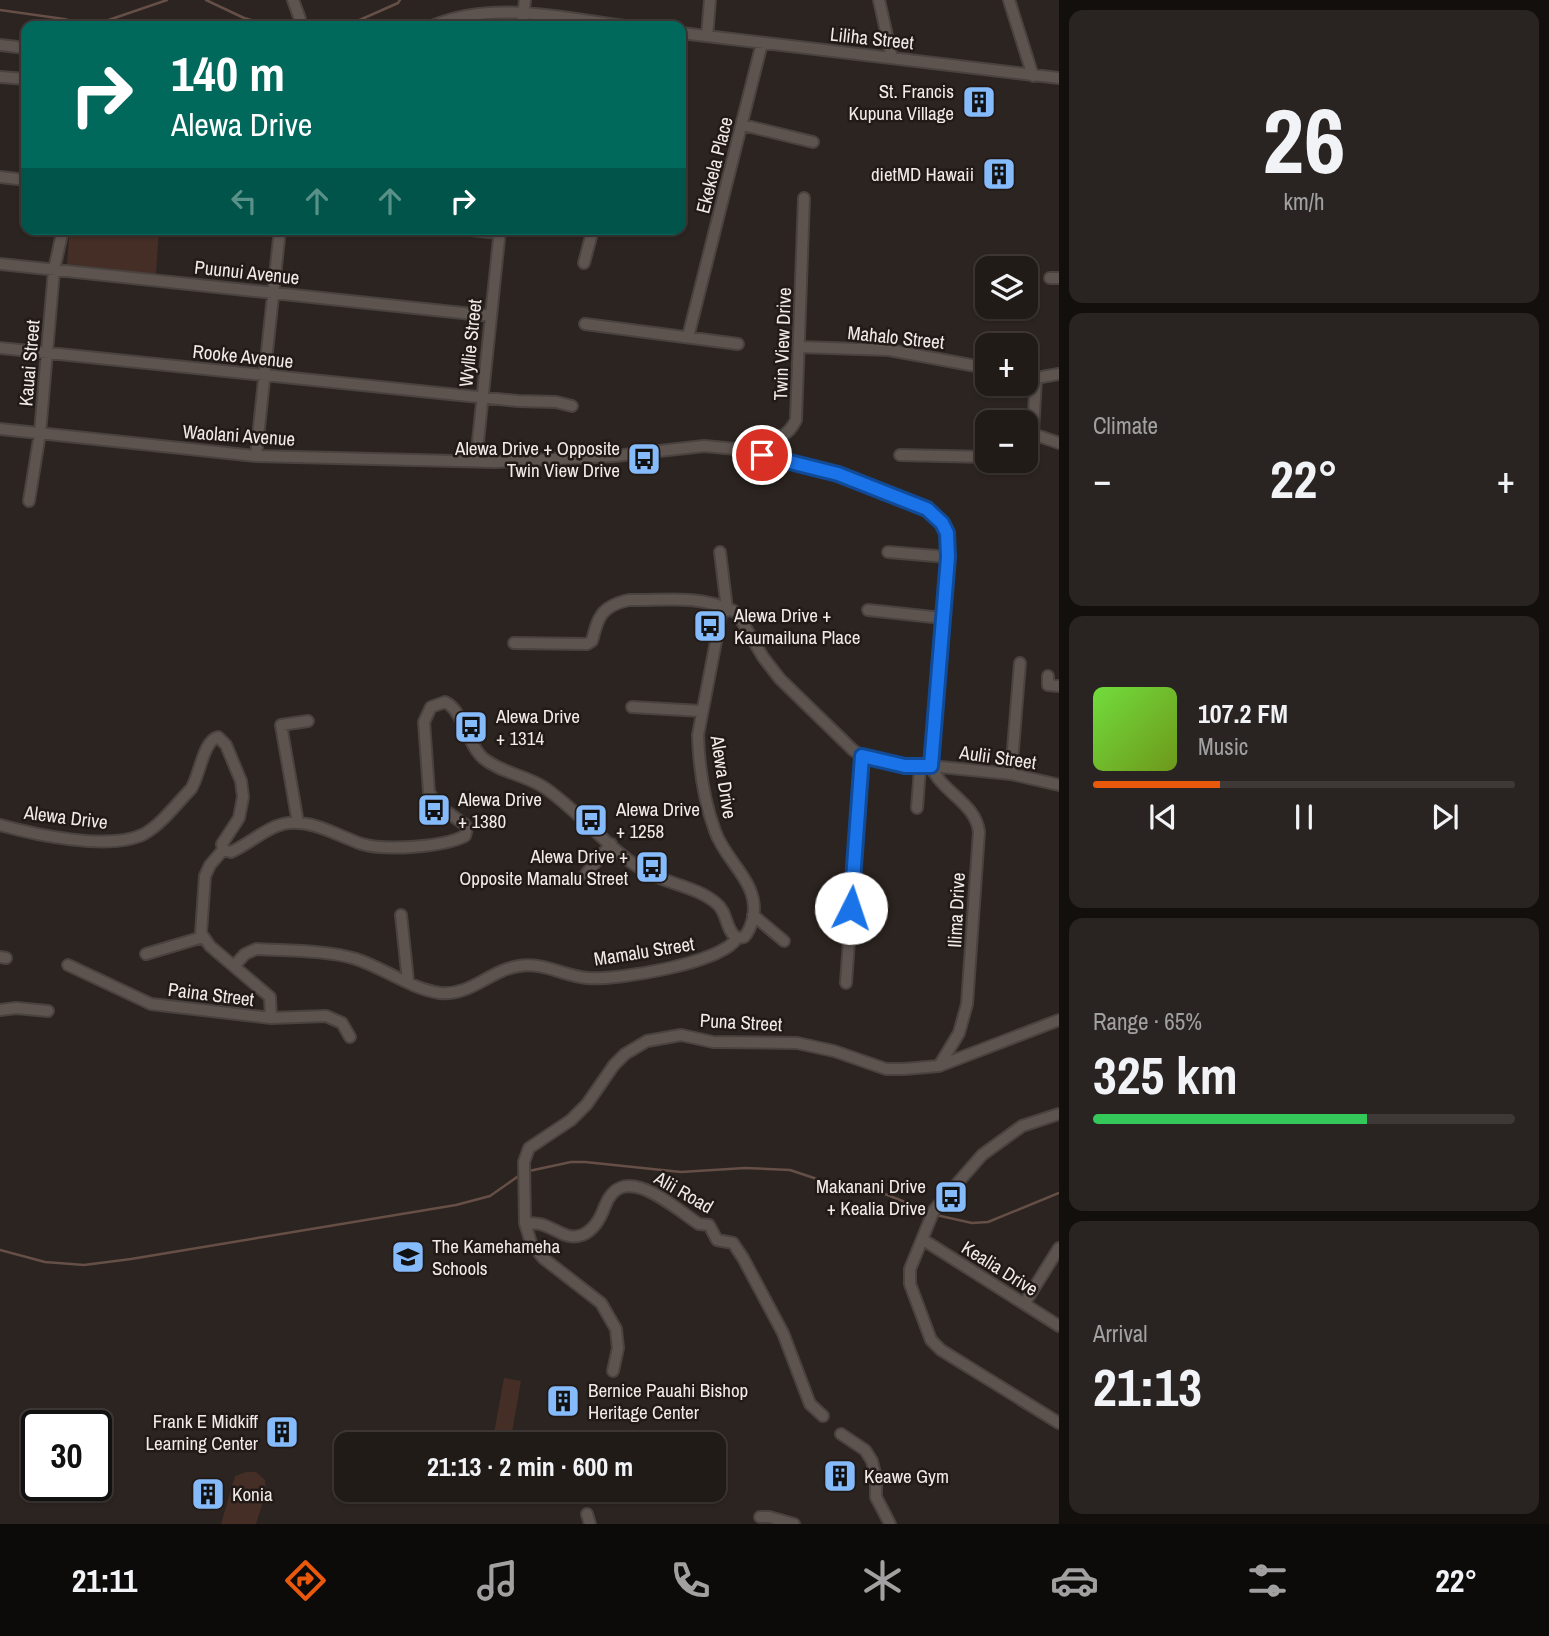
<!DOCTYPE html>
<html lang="en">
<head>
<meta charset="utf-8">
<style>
	:root { --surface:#211b18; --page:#292421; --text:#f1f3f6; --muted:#a2a1a2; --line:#3e3937; --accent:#ea580c }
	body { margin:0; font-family:"Archivo Narrow",sans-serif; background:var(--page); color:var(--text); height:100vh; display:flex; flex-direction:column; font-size:26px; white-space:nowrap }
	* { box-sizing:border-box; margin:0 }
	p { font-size:23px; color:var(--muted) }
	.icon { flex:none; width:38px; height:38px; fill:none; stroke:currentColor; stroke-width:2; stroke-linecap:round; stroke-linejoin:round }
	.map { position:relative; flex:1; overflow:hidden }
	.side { display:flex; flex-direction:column; gap:10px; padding:10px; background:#120f0d; width:490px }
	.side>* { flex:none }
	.guide { position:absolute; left:21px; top:21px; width:665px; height:214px; border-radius:14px; box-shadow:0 2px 5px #0004,0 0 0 2px var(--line); background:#00695c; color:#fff; overflow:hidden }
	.tools { position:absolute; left:975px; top:256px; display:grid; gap:14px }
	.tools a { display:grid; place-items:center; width:63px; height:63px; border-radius:14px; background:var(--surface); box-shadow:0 2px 5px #0004,0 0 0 2px var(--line); font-size:35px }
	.speed { position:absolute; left:21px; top:1410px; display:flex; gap:14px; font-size:35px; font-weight:700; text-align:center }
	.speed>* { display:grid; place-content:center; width:91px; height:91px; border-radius:50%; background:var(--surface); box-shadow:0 2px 5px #0004,0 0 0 2px var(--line); line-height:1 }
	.speed .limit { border:4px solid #111; border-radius:10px; background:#fff; color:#111 }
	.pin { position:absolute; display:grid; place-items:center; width:60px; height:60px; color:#fff; margin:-30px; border:4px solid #fff; border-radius:50%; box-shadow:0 2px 7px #0007 }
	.me { position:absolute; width:77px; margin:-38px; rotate:4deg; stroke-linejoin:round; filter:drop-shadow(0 0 5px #0008) }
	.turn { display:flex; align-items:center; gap:24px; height:147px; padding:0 35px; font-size:32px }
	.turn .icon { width:91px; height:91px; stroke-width:2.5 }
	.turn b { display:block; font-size:49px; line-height:60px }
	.lanes { display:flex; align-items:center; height:66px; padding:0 35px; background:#0003; justify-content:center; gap:35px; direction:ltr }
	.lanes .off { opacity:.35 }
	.big { font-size:52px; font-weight:700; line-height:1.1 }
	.side .card { flex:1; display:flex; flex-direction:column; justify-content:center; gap:10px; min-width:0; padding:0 24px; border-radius:14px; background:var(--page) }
	.side .dial { align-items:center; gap:0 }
	.dial b { font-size:91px; line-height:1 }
	.song { display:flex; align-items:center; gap:21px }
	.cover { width:84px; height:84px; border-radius:10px; background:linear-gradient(135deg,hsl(100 70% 55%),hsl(80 70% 35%)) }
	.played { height:7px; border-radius:4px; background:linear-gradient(90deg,var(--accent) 30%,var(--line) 30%) }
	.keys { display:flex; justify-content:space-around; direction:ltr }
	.heat { display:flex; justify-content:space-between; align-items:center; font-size:38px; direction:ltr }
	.charge { height:10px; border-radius:5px; background:linear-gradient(90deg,#34c759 65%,var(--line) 0) }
	.trip { position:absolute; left:334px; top:1432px; width:392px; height:70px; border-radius:14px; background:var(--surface); box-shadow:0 2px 5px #0004,0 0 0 2px var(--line); font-weight:700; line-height:70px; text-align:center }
	.menu { display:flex; height:112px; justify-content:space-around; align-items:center; background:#0d0b0a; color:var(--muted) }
	.menu .icon { width:49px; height:49px }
	.menu .current { color:var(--accent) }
	.menu b { font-size:32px; color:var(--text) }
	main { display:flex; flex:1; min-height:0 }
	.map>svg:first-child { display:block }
</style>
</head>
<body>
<main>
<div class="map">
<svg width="1059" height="1524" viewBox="0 0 1059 1524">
	<rect width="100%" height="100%" fill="#2c2420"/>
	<path fill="#442e25" d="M 73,229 L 159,229 L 156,274 L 67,264 L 69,237 Z
		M 504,1378 L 521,1381 L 510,1444 L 492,1444 Z
		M 246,1472 L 256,1472 L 265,1480 L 266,1492 L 256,1524 L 221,1524 L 235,1476 Z"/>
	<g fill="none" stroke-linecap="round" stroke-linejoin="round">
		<path stroke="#654f47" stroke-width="2.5" d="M 206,0 L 244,18 L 274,26
			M 0,10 L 64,19 L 91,26 L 167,0
			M 346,26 L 398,3 L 400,0
			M 529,1171 L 571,1162 L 585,1162 L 681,1172 L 745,1168 L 790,1170 L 823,1181 L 865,1186 L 930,1212
			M 936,1215 L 972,1223 L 988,1222 L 1059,1193
			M 0,1250 L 45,1262 L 84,1265 L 131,1259 L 456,1205 L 490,1196 L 520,1175"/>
		<defs>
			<path id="minor" d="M 293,0 L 300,19
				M 879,0 L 892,58
				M 1009,0 L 1033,76
				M 432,26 C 492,0 563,18 625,26
				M 522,26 L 525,0
				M 681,33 L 1059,78
				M 707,36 L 710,0
				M 0,45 L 26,48
				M 0,77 L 26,79
				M 743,125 L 813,142
				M 0,177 L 26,180
				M 461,229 L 500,233
				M 584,263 L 593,229
				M 0,264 L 491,316
				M 1050,278 L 1059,278
				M 585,324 L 738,344
				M 688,337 L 762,43
				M 800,347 L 889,350 L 987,368
				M 0,348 L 518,401 L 556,402 L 572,406
				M 1026,376 L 1036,378 L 1059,374
				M 0,429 L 256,456 L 495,462 L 615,456 L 704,446 L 736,449 L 838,474 L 927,509 L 942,523 L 947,533 L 948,545 L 931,766 C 941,792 976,803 979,832 L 967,1004 L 959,1033 L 939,1066
				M 1033,434 L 1059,443
				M 736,449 C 759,435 782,449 796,420 L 804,198
				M 900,455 L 987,457
				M 1026,455 L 1032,450 L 1036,378
				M 256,456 L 280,229
				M 476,461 L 500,229
				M 29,501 L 40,433 L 54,270 L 63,229
				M 720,552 L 727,609
				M 888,552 L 948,557
				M 868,610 L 942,618
				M 514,643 L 587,644 L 592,641 C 598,617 601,606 629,600 C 660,601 699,595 727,609
				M 1048,676 L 1048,685 L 1059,686
				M 632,707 L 701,711
				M 1011,774 L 1020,663
				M 917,808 L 920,768
				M 298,823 L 281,725 L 308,721
				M 0,825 C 36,835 110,851 144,834 C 162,824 177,803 191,789 C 200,775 203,741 218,737 L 226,745 L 241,781 L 243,797 L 239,818 L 222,844 L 223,850
				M 223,850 L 231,852 C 250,844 268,825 289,823 C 316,821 338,836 362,844 C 386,851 443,847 465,836 L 467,828 L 464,824 L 436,804 L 429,792 L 424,722 L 431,707 L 445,702 C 463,710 467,744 483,758 C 501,773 526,775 545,788 C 580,812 607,848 643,870 C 666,884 696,886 716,903 C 728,912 725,930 737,938
				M 223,850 L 210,865 L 205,876 L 201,933 L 210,946 L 270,997 L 271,1018
				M 586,874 L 611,844
				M 401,915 L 408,981
				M 753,915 L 784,941
				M 737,938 L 744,937 C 749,932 751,926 753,918 C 760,882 726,863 715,831 C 704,801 699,766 698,735 L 721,615 L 723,611 L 732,610 L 737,613 L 763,657 L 780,679 L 853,750 L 862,756 L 888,763 L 920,768 L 931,766 L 1011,774 L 1059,785
				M 146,954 L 203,937
				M 0,957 L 6,958
				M 68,965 L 151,1004 L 271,1018 L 326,1016 L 342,1023 L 350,1037
				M 234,966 L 245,954 L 256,949 C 287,951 327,950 356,959 C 384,968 411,989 440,993 C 471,996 490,970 519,966 C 543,962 564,976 587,978 C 615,981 723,963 737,938
				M 846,983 L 862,756
				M 0,1010 L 16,1008 L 48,1011
				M 1059,1114 L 1022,1126 L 982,1155 L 934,1210 L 910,1269 L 910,1284 L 931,1340 L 941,1350 L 1059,1423
				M 525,1223 C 532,1223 540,1223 546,1226 C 559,1231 568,1240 582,1235 C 595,1230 601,1217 605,1206 C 623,1159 674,1208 699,1224 L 709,1225 L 717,1240 L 733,1243 L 743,1258 L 783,1333 L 810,1404 L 823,1416
				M 922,1239 L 1059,1326
				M 1024,1304 L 1059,1248
				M 613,1371 L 618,1348 L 616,1329 L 601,1303 L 543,1258 L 531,1243 L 525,1223 L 524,1162 L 529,1148 L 571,1120 L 587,1104 L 614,1065 L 625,1054 L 647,1041 L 681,1035 L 713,1042 L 797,1043 L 834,1051 L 886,1069 L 904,1069 L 939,1066 L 1059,1020
				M 841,1434 L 865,1450 L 872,1461 L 876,1478 L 876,1497 L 890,1524
				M 587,1514 L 590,1524
				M 760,1517 L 769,1517 L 794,1524"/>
		</defs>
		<use href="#minor" stroke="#49423f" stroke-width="14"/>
		<use href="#minor" stroke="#5d5450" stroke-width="10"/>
	</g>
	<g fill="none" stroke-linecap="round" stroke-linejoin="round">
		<defs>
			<path id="route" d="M 762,455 L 838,474 L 927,509 L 942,523 L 947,533 L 948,557 L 931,766 L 905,766 L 862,756 L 851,908"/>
		</defs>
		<use href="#route" stroke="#114b97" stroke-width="18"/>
		<use href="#route" stroke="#1a73e8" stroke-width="12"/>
	</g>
	<defs>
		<symbol id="building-square" viewBox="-11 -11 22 22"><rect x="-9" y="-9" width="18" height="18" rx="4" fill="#86bbfb" stroke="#221a17"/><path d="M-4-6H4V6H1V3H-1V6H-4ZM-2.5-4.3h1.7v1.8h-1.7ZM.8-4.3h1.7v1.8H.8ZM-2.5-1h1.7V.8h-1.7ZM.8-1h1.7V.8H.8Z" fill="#111"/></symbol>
		<symbol id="bus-square" viewBox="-11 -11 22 22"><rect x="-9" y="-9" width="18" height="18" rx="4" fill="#86bbfb" stroke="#221a17"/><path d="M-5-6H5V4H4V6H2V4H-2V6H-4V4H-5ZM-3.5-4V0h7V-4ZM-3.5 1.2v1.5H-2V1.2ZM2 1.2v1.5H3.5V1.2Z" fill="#111"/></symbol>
		<symbol id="school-square" viewBox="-11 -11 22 22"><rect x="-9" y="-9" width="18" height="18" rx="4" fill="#86bbfb" stroke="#221a17"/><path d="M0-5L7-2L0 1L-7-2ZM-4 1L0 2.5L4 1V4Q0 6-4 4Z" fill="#111"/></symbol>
	</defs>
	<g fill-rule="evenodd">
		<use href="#building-square" x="960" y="83" width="38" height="38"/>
		<use href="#building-square" x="980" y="155" width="38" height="38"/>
		<use href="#bus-square" x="625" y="440" width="38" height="38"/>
		<use href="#bus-square" x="691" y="607" width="38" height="38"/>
		<use href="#bus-square" x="452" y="708" width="38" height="38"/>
		<use href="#bus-square" x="415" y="791" width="38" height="38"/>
		<use href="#bus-square" x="572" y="801" width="38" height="38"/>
		<use href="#bus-square" x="633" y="848" width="38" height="38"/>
		<use href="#bus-square" x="932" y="1178" width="38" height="38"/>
		<use href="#school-square" x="389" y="1238" width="38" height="38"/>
		<use href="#building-square" x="544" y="1382" width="38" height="38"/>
		<use href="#building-square" x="263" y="1413" width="38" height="38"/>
		<use href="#building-square" x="821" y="1457" width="38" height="38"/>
		<use href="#building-square" x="189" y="1475" width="38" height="38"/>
	</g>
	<g text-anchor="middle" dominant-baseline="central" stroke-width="5" stroke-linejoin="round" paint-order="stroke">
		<g font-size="19" fill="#f0eae8" stroke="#221a17">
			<text transform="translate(872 38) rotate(6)">Liliha Street</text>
			<text transform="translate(714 165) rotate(-76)">Ekekela Place</text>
			<text transform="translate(247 272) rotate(6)">Puunui Avenue</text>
			<text transform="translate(896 337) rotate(6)">Mahalo Street</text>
			<text transform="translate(470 343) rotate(-84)">Wyllie Street</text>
			<text transform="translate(782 344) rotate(-88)">Twin View Drive</text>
			<text transform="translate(243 356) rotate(6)">Rooke Avenue</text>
			<text transform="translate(29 363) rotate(-85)">Kauai Street</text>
			<text transform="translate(239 435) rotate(4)">Waolani Avenue</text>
			<text transform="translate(998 757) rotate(8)">Aulii Street</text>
			<text transform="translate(724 777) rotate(81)">Alewa Drive</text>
			<text transform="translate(66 817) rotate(7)">Alewa Drive</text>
			<text transform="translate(956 910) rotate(-87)">Ilima Drive</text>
			<text transform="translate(644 951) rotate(-9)">Mamalu Street</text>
			<text transform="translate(211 994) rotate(7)">Paina Street</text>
			<text transform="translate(741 1022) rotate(3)">Puna Street</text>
			<text transform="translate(684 1192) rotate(30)">Alii Road</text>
			<text transform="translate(1000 1268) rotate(32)">Kealia Drive</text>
		</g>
		<g font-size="19" fill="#f0eae8" stroke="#221a17" text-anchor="start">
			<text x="954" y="91" text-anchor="end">St. Francis<tspan x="954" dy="22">Kupuna Village</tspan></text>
			<text x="974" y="174" text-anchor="end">dietMD Hawaii</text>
			<text x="620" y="448" text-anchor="end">Alewa Drive + Opposite<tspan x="620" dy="22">Twin View Drive</tspan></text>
			<text x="734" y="615">Alewa Drive +<tspan x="734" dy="22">Kaumailuna Place</tspan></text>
			<text x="496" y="716">Alewa Drive<tspan x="496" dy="22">+ 1314</tspan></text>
			<text x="458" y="799">Alewa Drive<tspan x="458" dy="22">+ 1380</tspan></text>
			<text x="616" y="809">Alewa Drive<tspan x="616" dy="22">+ 1258</tspan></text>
			<text x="628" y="856" text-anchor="end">Alewa Drive +<tspan x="628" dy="22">Opposite Mamalu Street</tspan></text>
			<text x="926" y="1186" text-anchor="end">Makanani Drive<tspan x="926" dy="22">+ Kealia Drive</tspan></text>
			<text x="432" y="1246">The Kamehameha<tspan x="432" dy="22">Schools</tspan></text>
			<text x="588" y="1390">Bernice Pauahi Bishop<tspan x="588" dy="22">Heritage Center</tspan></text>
			<text x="258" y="1421" text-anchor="end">Frank E Midkiff<tspan x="258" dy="22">Learning Center</tspan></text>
			<text x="864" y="1476">Keawe Gym</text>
			<text x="232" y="1494">Konia</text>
		</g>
	</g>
</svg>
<div class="tools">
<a><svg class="icon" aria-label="layers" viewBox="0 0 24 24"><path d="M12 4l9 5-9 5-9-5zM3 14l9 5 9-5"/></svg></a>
<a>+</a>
<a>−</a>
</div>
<div class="speed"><div class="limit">30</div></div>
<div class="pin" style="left:762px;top:455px;background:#d93025"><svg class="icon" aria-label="arrive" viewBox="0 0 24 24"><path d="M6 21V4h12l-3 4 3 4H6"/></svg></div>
<svg class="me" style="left:851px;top:908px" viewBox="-20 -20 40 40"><circle r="19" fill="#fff"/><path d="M0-13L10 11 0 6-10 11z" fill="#1a73e8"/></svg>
<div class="trip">21:13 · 2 min · 600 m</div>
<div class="guide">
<div class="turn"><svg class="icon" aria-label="right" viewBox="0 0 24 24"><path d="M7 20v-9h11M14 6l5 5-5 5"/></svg><div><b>140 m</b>Alewa Drive</div></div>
<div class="lanes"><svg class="icon off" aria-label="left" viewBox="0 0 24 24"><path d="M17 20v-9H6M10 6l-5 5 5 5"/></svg><svg class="icon off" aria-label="ahead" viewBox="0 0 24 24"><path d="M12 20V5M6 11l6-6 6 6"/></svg><svg class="icon off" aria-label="ahead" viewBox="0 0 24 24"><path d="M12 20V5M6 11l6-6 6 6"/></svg><svg class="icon" aria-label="right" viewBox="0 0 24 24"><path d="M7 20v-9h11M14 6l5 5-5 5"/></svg></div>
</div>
</div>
<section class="side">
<div class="card dial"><b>26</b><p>km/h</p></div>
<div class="card"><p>Climate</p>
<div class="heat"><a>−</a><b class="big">22°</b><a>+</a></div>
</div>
<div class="card">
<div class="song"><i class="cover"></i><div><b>107.2 FM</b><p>Music</p></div></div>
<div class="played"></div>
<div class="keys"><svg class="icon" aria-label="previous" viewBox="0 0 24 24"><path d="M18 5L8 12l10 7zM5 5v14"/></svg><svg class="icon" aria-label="pause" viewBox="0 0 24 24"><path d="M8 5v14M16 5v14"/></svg><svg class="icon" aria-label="next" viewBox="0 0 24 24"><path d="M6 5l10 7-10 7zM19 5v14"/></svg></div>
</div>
<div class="card"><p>Range · 65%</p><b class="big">325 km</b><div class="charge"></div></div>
<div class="card"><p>Arrival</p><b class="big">21:13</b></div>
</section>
</main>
<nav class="menu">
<b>21:11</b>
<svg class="icon current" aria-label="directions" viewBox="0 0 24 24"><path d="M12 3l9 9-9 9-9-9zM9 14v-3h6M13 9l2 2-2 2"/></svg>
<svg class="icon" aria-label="music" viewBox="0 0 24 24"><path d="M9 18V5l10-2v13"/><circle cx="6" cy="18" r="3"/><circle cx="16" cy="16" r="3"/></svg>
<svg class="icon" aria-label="phone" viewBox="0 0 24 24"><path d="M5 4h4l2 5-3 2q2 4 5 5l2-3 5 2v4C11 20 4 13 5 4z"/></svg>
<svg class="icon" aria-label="climate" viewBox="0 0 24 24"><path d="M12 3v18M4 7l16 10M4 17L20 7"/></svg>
<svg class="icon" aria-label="car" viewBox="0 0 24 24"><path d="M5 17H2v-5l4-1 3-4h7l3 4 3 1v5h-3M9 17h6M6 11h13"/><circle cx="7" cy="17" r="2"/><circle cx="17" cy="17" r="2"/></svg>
<svg class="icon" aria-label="filters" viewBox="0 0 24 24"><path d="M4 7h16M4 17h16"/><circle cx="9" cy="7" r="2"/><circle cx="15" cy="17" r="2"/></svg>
<b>22°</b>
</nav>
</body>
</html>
